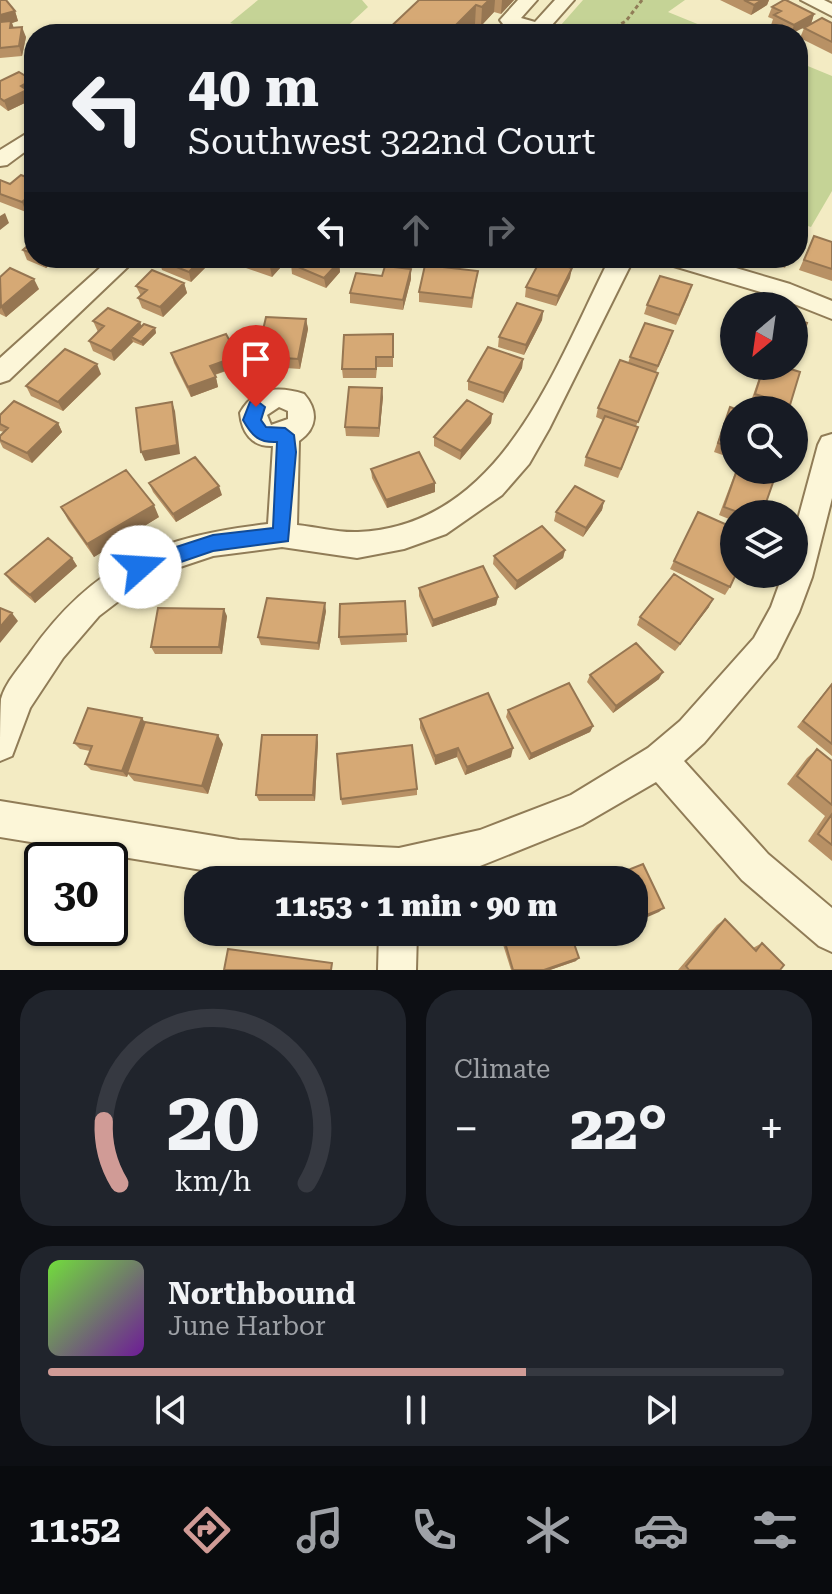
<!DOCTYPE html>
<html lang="en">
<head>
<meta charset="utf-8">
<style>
	:root { --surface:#171b24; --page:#20242c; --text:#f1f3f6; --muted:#9ea1a6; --line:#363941; --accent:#d09b96 }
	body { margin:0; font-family:"Roboto Serif",serif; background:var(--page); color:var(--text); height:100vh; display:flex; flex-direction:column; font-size:30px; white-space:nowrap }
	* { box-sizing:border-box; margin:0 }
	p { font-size:26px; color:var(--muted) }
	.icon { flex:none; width:44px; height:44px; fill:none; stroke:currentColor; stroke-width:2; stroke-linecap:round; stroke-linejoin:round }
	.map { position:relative; height:970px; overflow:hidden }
	.side { display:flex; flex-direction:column; gap:20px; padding:20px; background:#0d0f14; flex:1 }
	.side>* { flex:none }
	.top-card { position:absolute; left:24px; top:24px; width:784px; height:244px; border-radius:32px; box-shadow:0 2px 6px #0004; background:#171b24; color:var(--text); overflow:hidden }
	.needle { width:52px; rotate:209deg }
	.buttons { position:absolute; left:720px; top:292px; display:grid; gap:16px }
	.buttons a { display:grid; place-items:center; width:88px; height:88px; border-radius:50%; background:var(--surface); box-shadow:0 2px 6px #0004; font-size:40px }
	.speed { position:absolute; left:24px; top:842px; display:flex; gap:16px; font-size:40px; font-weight:700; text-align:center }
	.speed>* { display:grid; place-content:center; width:104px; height:104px; border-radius:50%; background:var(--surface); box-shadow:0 2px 6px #0004; line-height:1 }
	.speed .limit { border:4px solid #111; border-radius:12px; background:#fff; color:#111 }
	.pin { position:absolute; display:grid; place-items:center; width:68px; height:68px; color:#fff; margin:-82px -34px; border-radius:50% 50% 50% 0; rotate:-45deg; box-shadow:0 0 8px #0007 }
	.pin .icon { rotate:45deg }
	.me { position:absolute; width:88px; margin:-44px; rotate:71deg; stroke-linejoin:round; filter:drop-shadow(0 0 6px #0008) }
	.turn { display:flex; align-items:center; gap:28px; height:168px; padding:0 32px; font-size:36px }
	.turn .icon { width:104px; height:104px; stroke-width:2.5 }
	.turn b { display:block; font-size:56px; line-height:68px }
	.lanes { display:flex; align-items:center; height:76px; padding:0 32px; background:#0003; justify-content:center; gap:40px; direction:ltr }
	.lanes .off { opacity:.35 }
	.big { font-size:60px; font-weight:800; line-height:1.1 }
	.side .card { flex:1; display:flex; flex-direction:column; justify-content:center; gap:12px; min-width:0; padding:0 28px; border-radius:32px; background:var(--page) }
	.side .dial { align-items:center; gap:0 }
	.dial svg { height:208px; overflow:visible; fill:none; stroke:var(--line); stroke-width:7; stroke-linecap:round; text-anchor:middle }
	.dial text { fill:var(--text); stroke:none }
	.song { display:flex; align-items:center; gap:24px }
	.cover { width:96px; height:96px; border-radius:12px; background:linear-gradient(135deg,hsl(100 70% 55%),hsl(280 70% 35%)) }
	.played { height:8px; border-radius:4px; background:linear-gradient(90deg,var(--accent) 65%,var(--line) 65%) }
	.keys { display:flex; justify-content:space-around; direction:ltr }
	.heat { display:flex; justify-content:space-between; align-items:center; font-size:44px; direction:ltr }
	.side .tiles { flex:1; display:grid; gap:20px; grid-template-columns:1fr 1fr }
	.card:last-child { grid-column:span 2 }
	.trip { position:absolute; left:184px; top:866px; width:464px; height:80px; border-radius:32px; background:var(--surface); box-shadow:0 2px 6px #0004; font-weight:800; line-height:80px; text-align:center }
	.dock { display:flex; height:128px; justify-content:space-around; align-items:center; background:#090b0e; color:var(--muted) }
	.dock .icon { width:56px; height:56px }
	.dock .on { color:var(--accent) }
	.dock b { font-size:36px; color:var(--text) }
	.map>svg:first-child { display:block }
</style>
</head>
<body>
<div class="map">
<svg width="832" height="970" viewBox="0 0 832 970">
	<rect width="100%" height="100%" fill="#f3ebc3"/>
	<path fill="#c5d396" d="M 258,0 L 362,0 L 368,7 L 339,34 L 253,34 L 251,29 L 230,23 Z
		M 583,0 L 685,0 L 668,12 L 722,34 L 553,34 Z
		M 798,62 L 832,76 L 832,191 L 811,227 L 798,223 Z"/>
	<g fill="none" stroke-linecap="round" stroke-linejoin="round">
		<defs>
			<path id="minor" d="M 518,0 L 537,0 L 521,18 L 535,22 L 555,0 L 574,0 L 544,34 L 525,34 L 527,31 L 503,24 L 500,20 Z
				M 801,0 L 824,0 L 832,4 L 832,16 Z
				M 34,129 L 34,145 L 7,165 L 0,166 L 0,150 Z
				M 111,258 L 137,258 L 9,380 L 0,383 L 0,358 Z
				M 610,258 L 634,258 L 549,429 L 529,464 L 502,495 L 446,534 L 404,549 L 357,558 L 282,547 L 213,556 L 150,577 L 99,616 L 63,658 L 30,708 L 12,756 L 0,761 C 0,742 0,717 1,699 C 5,683 20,667 30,653 C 94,562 161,536 268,524 L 273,446 C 251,447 242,432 240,413 C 254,387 279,386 304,394 C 318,410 318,428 299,441 L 297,525 C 317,527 339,533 358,532 C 502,526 555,366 610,258 ZM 279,407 L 288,411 L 288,419 L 271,425 L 267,415 Z
				M 663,258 L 702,258 L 790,284 L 832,301 L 832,319 L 774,296 L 667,264 Z
				M 832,434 L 832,498 L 812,577 L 799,612 L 776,658 L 704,743 L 684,761 L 768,854 L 832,908 L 832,952 L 819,946 L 742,880 L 656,782 L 582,825 L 480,866 L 417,880 L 239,876 L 0,837 L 0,801 L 239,840 L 399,848 L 480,830 L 571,795 L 648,748 L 680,721 L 754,638 L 771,607 L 783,574 L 794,574 L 794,534 L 818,445 L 822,437 Z
				M 379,932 L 417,932 L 416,970 L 378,970 Z"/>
		</defs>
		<use href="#minor" stroke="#907c57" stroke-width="4"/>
		<path stroke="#907c57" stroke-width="3" stroke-dasharray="4 3" stroke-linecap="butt" d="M 603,34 L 626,21 L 642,0"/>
		<use href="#minor" fill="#fcf6d8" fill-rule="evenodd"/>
	</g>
	<path fill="#b89165" d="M 0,0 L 15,11 L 18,21 L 12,23 L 13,27 L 26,37 L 22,56 L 0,58 Z
		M 419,0 L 514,0 L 501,14 L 494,12 L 481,26 L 475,24 L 465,34 L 383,34 Z
		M 720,0 L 769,0 L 767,5 L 751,15 Z
		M 772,7 L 814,14 L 811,24 L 789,34 L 771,25 L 773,19 L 768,17 Z
		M 832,23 L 832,54 L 800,38 L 804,28 Z
		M 0,81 L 28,94 L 31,100 L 8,111 L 0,105 Z
		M 21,175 L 26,212 L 0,202 L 0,180 L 10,184 Z
		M 814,236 L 832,242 L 832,281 L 799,270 Z
		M 34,240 L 34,258 L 72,258 L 65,264 L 55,260 L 46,268 L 27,260 L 23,250 Z
		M 215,258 L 191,282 L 162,270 L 159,260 Z
		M 244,258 L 289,258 L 272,277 L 246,268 Z
		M 297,258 L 336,258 L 335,260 L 339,262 L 340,272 L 326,288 L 292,274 L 291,264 Z
		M 755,258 L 789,258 L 785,268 Z
		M 478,271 L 472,308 L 419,302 L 419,292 Z
		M 0,277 L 39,289 L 6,317 L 0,314 Z
		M 570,278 L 556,306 L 525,297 L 526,287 Z
		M 411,279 L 403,310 L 350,303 L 350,293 Z
		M 184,283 L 187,293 L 163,317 L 142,308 L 138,298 L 141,296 L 136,286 Z
		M 689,295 L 676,325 L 644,314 L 647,305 Z
		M 543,311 L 542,320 L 524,355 L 498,347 L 499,337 Z
		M 306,319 L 308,329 L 300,369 L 272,367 L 270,357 L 271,353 L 262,353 L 260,343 Z
		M 93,321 L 140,322 L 142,327 L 155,328 L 156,333 L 143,346 L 133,342 L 114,361 L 93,351 L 89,341 L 98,332 Z
		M 393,334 L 393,367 L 377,367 L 376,378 L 343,378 L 342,369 Z
		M 670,341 L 656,372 L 655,382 L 636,426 L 635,436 L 618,478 L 584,466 L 586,457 L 603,420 L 596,417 L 598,408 L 628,363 L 630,357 Z
		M 171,353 L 240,366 L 215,375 L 218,387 L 191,397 L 174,363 Z
		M 523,359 L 522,368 L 503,403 L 468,390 L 468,381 Z
		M 763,366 L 781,366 L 790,405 L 787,410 L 770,410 L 750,404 Z
		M 101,374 L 63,411 L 31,396 L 26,386 Z
		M 383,397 L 379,437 L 346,436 L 345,427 Z
		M 730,407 L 734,410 L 734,459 L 714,452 Z
		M 492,414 L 491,423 L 460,460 L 434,446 L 434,437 Z
		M 0,415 L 58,423 L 62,432 L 32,463 L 3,448 L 0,442 L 0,436 L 4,432 L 0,431 Z
		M 371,469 L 435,492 L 387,508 L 372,478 Z
		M 736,470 L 764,470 L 762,514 L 734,514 L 734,521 L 719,515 Z
		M 149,483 L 222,495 L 176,522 L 153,492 Z
		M 604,501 L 602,510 L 583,537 L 554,521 L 556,512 Z
		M 61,507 L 159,517 L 94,557 L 68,520 Z
		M 698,512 L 723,552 L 730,587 L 725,595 L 670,569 Z
		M 565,550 L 563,558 L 515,590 L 493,564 L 494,556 Z
		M 72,558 L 77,566 L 35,603 L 11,582 L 5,574 Z
		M 419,588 L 498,597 L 496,605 L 432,627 L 419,596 Z
		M 405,601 L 407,642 L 341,645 L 339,637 Z
		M 709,607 L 675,651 L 637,625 L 640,617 Z
		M 326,611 L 319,650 L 261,645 L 258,637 Z
		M 227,616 L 222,654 L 155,654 L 151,647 Z
		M 590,675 L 659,679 L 613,713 L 587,682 Z
		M 832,683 L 832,756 L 797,727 Z
		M 508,710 L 593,726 L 590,732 L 529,760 L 506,717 Z
		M 420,719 L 511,757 L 465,775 L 457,757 L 435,765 L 420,728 Z
		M 145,723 L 223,744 L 208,794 L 134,781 L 128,774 L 127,777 L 91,770 L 85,764 L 90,751 L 80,749 L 74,743 Z
		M 318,742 L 315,801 L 259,801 L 256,795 Z
		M 817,749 L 832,761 L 832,861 L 808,841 L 825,816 L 787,784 L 807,758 Z
		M 417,789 L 417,795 L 342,805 L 341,799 Z
		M 725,919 L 753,948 L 762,943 L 780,970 L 678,970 L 717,925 Z
		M 501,932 L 576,961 L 550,970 L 511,970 L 500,935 Z"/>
	<path fill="#967652" d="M 489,0 L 495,0 L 494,12 L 481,26 L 482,7 Z
		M 502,0 L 514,0 L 501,14 Z
		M 762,0 L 769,0 L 767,5 L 751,15 L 754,5 Z
		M 476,5 L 475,24 L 465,34 L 447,34 Z
		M 15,11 L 18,21 L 12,23 L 15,31 L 0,26 L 0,15 Z
		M 814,14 L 811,24 L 791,34 L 794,25 Z
		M 22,27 L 26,37 L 22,56 L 19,46 Z
		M 32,80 L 34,91 L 28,94 L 31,100 L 8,111 L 4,101 L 21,86 Z
		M 34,192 L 34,206 L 26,212 L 22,202 Z
		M 5,213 L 9,223 L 0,230 L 0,216 Z
		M 42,258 L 55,258 L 55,260 L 46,268 Z
		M 62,258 L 72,258 L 65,264 Z
		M 202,258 L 215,258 L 191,282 L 189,272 Z
		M 278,258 L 289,258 L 272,277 L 270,267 Z
		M 339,262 L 340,272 L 326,288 L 324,278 Z
		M 572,268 L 570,278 L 556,306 L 558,296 Z
		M 411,269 L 411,279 L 403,310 L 403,300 Z
		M 34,279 L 39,289 L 6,317 L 1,307 Z
		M 184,283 L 187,293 L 163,317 L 160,307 Z
		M 543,311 L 542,320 L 524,355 L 526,345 Z
		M 306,319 L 308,329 L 300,369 L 298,359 Z
		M 140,322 L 143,332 L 131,337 L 133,342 L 114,361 L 111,351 Z
		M 155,328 L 156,333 L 143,346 L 141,342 Z
		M 238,356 L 240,366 L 213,375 L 210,366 Z
		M 523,359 L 522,368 L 503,403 L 504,393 Z
		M 97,364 L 101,374 L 63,411 L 58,402 Z
		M 216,377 L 218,387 L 191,397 L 188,387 Z
		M 382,388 L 383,397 L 379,437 L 379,428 Z
		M 172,402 L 175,411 L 180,454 L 145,461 L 141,452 Z
		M 492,414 L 491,423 L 460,460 L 461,451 Z
		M 58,423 L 62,432 L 32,463 L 27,453 Z
		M 435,483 L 435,492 L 387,508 L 386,500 Z
		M 219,486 L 222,495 L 176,522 L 173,514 Z
		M 604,501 L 602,510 L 583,537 L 586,528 Z
		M 154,505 L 159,517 L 94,557 L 87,544 Z
		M 565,550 L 563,558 L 515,590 L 517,581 Z
		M 72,558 L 77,566 L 35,603 L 30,595 Z
		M 498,597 L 496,605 L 432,627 L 433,620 Z
		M 713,599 L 709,607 L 675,651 L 680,644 Z
		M 325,603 L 326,611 L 319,650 L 318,643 Z
		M 224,609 L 227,616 L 222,654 L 219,647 Z
		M 12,613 L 18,621 L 0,643 L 0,627 Z
		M 663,672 L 659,679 L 613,713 L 616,706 Z
		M 142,718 L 146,724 L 127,777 L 122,771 Z
		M 593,726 L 590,732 L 529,760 L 531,754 Z
		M 218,735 L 223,744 L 208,794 L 202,786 Z
		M 317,735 L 318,742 L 315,801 L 313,795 Z
		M 458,748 L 457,757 L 435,765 L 435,756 Z
		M 513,748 L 511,757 L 465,775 L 467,767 Z
		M 664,908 L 659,912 L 634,923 L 634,920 Z
		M 579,958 L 576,961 L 550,970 L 544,970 Z"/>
	<path fill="#d6a975" stroke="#967652" stroke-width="2" d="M 0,0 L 6,0 L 15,11 L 0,15 Z
		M 419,0 L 489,0 L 482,7 L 476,5 L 447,34 L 383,34 Z
		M 744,0 L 762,0 L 754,5 Z
		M 784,0 L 786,0 L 814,14 L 794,25 L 774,15 L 781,11 L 772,7 Z
		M 822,18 L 832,23 L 832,42 L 804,28 Z
		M 11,21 L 10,28 L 22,27 L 19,46 L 0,48 L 0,22 Z
		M 19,72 L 32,80 L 21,86 L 27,90 L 4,101 L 0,98 L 0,81 Z
		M 21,175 L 34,180 L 34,192 L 22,202 L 0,194 L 0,180 L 10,184 Z
		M 814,236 L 832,242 L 832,269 L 804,260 Z
		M 34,240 L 34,254 L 23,250 Z
		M 160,258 L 202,258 L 189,272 L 159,260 Z
		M 245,258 L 278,258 L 270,267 Z
		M 297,258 L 329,258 L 339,262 L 324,278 L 291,264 Z
		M 541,259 L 572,268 L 558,296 L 526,287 Z
		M 425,265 L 478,271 L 472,298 L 419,292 Z
		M 385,266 L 411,269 L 403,300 L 350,293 L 356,273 L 382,276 Z
		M 10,268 L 34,279 L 1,307 L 0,277 Z
		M 152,270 L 184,283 L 160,307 L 138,298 L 147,290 L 136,286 Z
		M 660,276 L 692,285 L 679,315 L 647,305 Z
		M 517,303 L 543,311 L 526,345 L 499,337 Z
		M 108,308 L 140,322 L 111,351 L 89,341 L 104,326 L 93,321 Z
		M 266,317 L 306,319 L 298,359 L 270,357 L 274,344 L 260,343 Z
		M 794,319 L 807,323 L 798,344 L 794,343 Z
		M 645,323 L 673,331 L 658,366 L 630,357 Z
		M 144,324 L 155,328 L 141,342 L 131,337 Z
		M 226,334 L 238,356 L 210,366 L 216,377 L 188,387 L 171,353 Z
		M 393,334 L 393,357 L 376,357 L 376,369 L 342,369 L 344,335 Z
		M 488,347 L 523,359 L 504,393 L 468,381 Z
		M 65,349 L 97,364 L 58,402 L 26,386 Z
		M 620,360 L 658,373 L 638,422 L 598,408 Z
		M 764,366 L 781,366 L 800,372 L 790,405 L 755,394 Z
		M 349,387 L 382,388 L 379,428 L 345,427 Z
		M 467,400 L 492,414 L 461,451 L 434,437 Z
		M 14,401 L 58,423 L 27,453 L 0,440 L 0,436 L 8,428 L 0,424 L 0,415 Z
		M 172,402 L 177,445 L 141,452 L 136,408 Z
		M 730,407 L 738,410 L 734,410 L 734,448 L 718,443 Z
		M 605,416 L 638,427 L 621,469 L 586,457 Z
		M 419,452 L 435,483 L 386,500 L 371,469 Z
		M 195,457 L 219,486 L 173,514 L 149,483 Z
		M 126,470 L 154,505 L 87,544 L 61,507 Z
		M 737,470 L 764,470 L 776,474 L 762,514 L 743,514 L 724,507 Z
		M 575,486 L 604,501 L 586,528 L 556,512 Z
		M 698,512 L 734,528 L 723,552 L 734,557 L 734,574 L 736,574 L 730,587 L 674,561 Z
		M 542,526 L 565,550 L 517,581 L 494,556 Z
		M 48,538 L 72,558 L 30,595 L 5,574 Z
		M 483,566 L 498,597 L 433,620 L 419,588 Z
		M 674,574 L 713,599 L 680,644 L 640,617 Z
		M 267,598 L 325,603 L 318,643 L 258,637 Z
		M 405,601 L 407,634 L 339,637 L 340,604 Z
		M 0,608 L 12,613 L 0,627 Z
		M 158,608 L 224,609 L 219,647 L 151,647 Z
		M 636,643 L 663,672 L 616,706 L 590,675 Z
		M 569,683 L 593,726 L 531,754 L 508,710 Z
		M 832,684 L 832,744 L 803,721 Z
		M 488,693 L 513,748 L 467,767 L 458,748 L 435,756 L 420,719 Z
		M 88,708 L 142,718 L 122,771 L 85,764 L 92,746 L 74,743 Z
		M 145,722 L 218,735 L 202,786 L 127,773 Z
		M 262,735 L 317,735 L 313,795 L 256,795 Z
		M 412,745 L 417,789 L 341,799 L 337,754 Z
		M 817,749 L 832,761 L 832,805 L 797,776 Z
		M 832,814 L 832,845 L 818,834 Z
		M 643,864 L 664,908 L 634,920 L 634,880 L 603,880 Z
		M 725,919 L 756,951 L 762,943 L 784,965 L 780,970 L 689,970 L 686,966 Z
		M 502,932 L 570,932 L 579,958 L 544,970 L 513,970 Z
		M 228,949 L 332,963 L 331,970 L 224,970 Z"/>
	<path fill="#1a73e8" stroke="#114b97" stroke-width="2" d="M 256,400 L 265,407 L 261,420 L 266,427 L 285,428 L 294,435 L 296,452 L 288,541 L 213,551 L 140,576 L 133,573 L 130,567 L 133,561 L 213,535 L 273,528 L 277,442 C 259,443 252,436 243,420 L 250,402 Z"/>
</svg>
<div class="buttons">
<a><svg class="needle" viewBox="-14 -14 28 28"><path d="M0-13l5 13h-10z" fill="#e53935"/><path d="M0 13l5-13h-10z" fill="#9ea1a6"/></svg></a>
<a><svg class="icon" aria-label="search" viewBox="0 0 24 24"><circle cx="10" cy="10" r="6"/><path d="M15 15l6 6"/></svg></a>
<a><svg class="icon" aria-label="layers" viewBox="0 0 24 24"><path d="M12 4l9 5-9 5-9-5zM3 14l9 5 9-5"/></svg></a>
</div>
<div class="speed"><div class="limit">30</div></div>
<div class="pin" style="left:256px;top:407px;background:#d93025"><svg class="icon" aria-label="arrive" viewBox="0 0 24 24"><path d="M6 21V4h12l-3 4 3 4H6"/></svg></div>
<svg class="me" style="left:140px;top:567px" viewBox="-20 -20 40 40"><circle r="19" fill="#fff"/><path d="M0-13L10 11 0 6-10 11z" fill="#1a73e8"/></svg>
<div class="trip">11:53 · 1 min · 90 m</div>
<div class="top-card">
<div class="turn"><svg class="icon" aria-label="left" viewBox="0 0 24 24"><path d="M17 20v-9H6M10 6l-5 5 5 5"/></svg><div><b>40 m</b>Southwest 322nd Court</div></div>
<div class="lanes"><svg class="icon" aria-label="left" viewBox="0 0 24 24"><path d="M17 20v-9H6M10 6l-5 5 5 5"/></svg><svg class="icon off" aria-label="ahead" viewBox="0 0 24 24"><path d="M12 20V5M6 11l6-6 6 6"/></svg><svg class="icon off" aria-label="right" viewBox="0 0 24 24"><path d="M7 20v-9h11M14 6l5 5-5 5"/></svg></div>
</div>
</div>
<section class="side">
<div class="tiles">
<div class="card dial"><svg viewBox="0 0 100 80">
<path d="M14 69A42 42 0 1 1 86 69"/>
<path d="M14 69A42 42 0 0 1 8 45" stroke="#d09b96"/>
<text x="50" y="56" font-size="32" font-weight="700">20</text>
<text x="50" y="72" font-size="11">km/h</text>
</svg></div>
<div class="card"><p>Climate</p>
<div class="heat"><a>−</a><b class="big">22°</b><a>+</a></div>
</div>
<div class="card">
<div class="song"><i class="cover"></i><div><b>Northbound</b><p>June Harbor</p></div></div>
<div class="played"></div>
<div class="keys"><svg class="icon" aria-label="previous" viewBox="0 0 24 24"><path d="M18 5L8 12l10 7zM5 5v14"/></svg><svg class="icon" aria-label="pause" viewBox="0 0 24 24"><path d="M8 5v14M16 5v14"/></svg><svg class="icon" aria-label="next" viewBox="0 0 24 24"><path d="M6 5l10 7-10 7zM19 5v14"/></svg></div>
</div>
</div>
</section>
<nav class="dock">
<b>11:52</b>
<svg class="icon on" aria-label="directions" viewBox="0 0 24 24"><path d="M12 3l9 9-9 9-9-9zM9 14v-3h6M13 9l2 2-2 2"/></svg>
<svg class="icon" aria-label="music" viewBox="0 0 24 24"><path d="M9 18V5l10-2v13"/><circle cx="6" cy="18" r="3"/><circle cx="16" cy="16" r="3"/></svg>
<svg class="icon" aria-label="phone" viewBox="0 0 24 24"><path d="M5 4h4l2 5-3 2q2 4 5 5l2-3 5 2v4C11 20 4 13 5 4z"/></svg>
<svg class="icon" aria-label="climate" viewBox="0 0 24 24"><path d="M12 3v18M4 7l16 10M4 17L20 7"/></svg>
<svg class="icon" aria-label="car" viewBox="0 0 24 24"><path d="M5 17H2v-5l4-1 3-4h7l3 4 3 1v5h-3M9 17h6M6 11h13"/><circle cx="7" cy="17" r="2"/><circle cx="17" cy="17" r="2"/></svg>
<svg class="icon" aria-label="filters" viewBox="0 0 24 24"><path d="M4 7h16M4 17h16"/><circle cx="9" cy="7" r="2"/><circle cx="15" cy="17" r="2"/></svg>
</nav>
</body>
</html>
